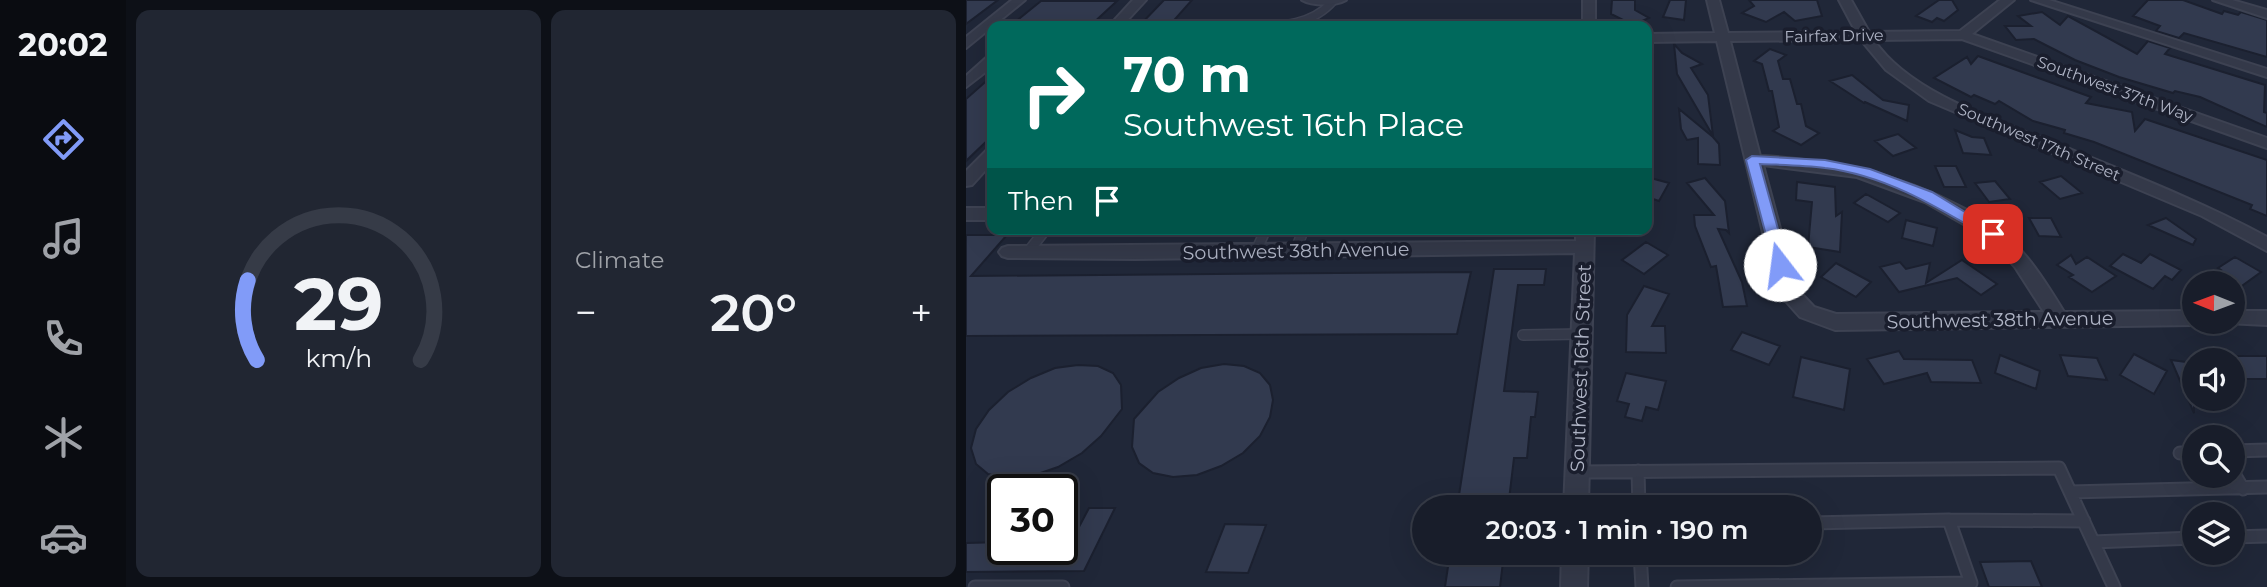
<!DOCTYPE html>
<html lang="en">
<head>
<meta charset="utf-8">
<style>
	:root { --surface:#181d2a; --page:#212632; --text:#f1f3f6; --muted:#9fa2a8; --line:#363b47; --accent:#819bf8 }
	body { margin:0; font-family:Montserrat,sans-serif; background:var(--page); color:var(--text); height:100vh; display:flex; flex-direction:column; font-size:26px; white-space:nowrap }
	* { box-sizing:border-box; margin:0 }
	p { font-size:23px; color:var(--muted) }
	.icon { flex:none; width:38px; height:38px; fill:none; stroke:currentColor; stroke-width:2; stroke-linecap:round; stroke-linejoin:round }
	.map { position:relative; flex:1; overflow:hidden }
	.sheet { display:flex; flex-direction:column; gap:10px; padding:10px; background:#0d1017; width:840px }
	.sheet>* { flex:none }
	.banner { position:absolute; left:21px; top:21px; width:665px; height:214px; border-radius:14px; box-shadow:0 7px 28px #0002,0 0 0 2px var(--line); background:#00695c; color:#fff; overflow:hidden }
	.needle { width:46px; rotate:271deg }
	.controls { position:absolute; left:1216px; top:271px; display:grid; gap:14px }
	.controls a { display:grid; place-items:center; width:63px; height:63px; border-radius:50%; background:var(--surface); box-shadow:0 7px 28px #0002,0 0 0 2px var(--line); font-size:35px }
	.speed { position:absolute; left:21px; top:474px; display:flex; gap:14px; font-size:35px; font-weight:700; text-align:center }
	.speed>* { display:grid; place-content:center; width:91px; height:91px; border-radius:50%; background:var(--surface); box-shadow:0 7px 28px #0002,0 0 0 2px var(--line); line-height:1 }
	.speed .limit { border:4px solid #111; border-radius:10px; background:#fff; color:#111 }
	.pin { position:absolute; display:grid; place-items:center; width:60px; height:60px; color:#fff; margin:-30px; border-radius:14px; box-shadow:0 4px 10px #0006 }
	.me { position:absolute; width:77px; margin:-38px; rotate:345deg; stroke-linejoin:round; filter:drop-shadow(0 0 5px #0008) }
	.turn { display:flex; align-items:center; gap:24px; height:147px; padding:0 21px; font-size:32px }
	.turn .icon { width:91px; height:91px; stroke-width:2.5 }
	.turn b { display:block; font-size:49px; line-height:60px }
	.then { display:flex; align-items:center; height:66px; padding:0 21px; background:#0003; gap:14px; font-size:26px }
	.big { font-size:52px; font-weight:600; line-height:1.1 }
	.sheet .widget { flex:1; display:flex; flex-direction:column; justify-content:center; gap:10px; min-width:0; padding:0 24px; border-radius:14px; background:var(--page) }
	.sheet .dial { align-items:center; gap:0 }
	.dial svg { height:182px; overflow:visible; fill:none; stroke:var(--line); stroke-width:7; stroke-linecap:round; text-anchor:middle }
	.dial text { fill:var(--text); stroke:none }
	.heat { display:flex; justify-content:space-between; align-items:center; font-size:38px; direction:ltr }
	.sheet .tiles { flex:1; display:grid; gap:10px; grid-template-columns:repeat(2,1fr) }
	.trip { position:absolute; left:446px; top:495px; width:410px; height:70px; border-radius:35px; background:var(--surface); box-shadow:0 7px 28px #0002,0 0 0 2px var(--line); font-weight:600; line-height:70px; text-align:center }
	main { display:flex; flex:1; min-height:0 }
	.menu { display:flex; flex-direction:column; width:126px; justify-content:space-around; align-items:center; background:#0a0c11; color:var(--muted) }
	.menu .icon { width:49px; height:49px }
	.menu .active { color:var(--accent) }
	.menu b { font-size:32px; color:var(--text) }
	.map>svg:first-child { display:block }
</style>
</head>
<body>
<main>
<nav class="menu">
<b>20:02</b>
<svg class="icon active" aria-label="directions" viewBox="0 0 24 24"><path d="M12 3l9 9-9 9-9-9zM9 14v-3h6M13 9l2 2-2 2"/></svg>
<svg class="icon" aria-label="music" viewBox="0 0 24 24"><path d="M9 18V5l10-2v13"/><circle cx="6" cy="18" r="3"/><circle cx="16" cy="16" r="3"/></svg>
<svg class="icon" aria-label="phone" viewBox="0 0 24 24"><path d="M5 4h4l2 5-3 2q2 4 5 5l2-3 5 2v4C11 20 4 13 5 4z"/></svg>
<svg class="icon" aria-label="climate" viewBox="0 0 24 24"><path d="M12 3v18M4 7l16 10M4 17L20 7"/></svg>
<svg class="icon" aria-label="car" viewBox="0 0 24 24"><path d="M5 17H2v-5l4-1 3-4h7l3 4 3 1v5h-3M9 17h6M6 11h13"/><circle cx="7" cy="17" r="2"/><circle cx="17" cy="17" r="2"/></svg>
</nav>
<section class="sheet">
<div class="tiles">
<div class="widget dial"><svg viewBox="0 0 100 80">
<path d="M14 69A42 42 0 1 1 86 69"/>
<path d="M14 69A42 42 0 0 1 10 34" stroke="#819bf8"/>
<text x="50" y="56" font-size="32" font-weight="700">29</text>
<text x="50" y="72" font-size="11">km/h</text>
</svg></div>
<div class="widget"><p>Climate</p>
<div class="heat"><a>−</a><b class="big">20°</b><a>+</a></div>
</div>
</div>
</section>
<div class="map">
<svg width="1301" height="587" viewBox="0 0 1301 587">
	<rect width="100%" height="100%" fill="#202738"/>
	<path fill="#323a4f" stroke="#1b202f" stroke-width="2" d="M 0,0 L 32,0 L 0,24 Z
		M 198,0 L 226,0 L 203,26 L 173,26 Z
		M 646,0 L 669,0 L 669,10 L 683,18 L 667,25 L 645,14 Z
		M 704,0 L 720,0 L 718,20 L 697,17 Z
		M 783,0 L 851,0 L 856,16 L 829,21 L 818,12 L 800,22 L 776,13 L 788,6 Z
		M 973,0 L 986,0 L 992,10 L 978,21 L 971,18 L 966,22 L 950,16 Z
		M 1182,0 L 1217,0 L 1256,14 L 1258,11 L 1272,15 L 1275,12 L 1301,20 L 1301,57 L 1218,33 L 1213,38 L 1190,31 L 1194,26 L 1167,16 Z
		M 75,1 L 151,1 L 124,26 L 44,26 Z
		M 1076,12 L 1094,25 L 1102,16 L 1171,54 L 1182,41 L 1204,48 L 1199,54 L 1299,85 L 1298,112 L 1301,113 L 1301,127 L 1234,97 L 1209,91 L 1207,93 L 1153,77 L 1109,60 L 1068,39 L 1050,40 L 1039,26 L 1065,26 L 1052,16 Z
		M 708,44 L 716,53 L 736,64 L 725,68 L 742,95 L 747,136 L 711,74 Z
		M 804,49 L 820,55 L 812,61 L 817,79 L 824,79 L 831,104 L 835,104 L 840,126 L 853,133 L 835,145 L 807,131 L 813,127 L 806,91 L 803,91 L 796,64 L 788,61 Z
		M 1012,56 L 1125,97 L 1120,103 L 1166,112 L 1169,131 L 1179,119 L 1301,160 L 1301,216 L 1284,209 L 1286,205 L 1128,142 L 1098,133 L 1099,130 L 1067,121 L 1033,101 L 1029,104 L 1008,95 L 1005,97 L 968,78 L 1001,57 L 1005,64 Z
		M 886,75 L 917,100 L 943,105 L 941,121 L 899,102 L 898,103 L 864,81 Z
		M 26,76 L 26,136 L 0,161 L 0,99 Z
		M 713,109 L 747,137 L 753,144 L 754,165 L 732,164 L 732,138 L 721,140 L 715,129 Z
		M 989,130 L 1006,137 L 1018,138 L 1025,155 L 997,153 Z
		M 932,134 L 950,148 L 927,156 L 909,141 Z
		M 969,166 L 990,166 L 1000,187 L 978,187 Z
		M 1095,176 L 1116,193 L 1094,199 L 1074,182 Z
		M 681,177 L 703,183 L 693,201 L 681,197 Z
		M 739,178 L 759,201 L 763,233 L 760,230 L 752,229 L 776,282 L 781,306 L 757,307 L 750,266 L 745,267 L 729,226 L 728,215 L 748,215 L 721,183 Z
		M 1029,181 L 1044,199 L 1023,202 L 1009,183 Z
		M 831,182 L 869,187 L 870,216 L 876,212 L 874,252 L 842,247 L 846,202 L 830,200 Z
		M 900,194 L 934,213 L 922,222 L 888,203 Z
		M 1063,218 L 1085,218 L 1095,237 L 1073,236 Z
		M 1200,218 L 1230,239 L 1227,245 L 1182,225 Z
		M 940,220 L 971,228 L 967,246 L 936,238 Z
		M 0,235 L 41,235 L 5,276 L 505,272 L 491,334 L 0,336 Z
		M 680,242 L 702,255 L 678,274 L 656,260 Z
		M 1157,254 L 1175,263 L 1184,254 L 1215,270 L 1206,280 L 1199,276 L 1187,289 L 1144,266 Z
		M 1105,255 L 1110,264 L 1121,257 L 1150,276 L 1126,292 L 1103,277 L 1107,275 L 1091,265 Z
		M 1269,257 L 1295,272 L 1273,288 L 1250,274 L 1255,270 L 1252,268 Z
		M 996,260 L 1031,284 L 1015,295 L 991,278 L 933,292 L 914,267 L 934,262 L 940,269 L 964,263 L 960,283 Z
		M 870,263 L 905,282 L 890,297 L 855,277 Z
		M 528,269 L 580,269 L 578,285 L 552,285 L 538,391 L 572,392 L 569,417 L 565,417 L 561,458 L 548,458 L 542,508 L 491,508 Z
		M 678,286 L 703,294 L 686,326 L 699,326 L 700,353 L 660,352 L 661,315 Z
		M 776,332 L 814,346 L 803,365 L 765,350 Z
		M 933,351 L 938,359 L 1006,360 L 1015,383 L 965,382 L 961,373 L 918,384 L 901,359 Z
		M 1168,354 L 1201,371 L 1188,394 L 1154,375 Z
		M 1034,355 L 1074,371 L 1070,389 L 1029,373 Z
		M 1094,355 L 1131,358 L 1141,380 L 1102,376 Z
		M 1266,356 L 1301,356 L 1301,379 L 1267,379 L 1267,362 L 1271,362 Z
		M 835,357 L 884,369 L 878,410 L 827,397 Z
		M 1205,360 L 1228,363 L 1228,413 L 1215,383 Z
		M 258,364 L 278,366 L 294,373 L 304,385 L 307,400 L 304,417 L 294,436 L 277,453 L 255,466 L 231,475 L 207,477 L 187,473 L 173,463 L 166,447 L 168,419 L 192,392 L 213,378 L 235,368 Z
		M 112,365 L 132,366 L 147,373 L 155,385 L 156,409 L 135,436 L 116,453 L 92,467 L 66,476 L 42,478 L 22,474 L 10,464 L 5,448 L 10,429 L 23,410 L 42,392 L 65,378 L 89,368 Z
		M 660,373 L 700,381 L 692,410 L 680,407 L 676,421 L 659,417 L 663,404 L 651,401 Z
		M 123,508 L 149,508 L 118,571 L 0,572 L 0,543 L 37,542 L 37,550 L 96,550 L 96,542 L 105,542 Z
		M 259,524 L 300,525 L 282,573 L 240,572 Z
		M 484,553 L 538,553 L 534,587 L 479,587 Z
		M 1065,561 L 1076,587 L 1023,587 L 1014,562 Z"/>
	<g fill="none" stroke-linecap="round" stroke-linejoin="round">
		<defs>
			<path id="service-far2" d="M 257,26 C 297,23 339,34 368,0"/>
			<path id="service-far1" d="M 290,251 L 300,229
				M 329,251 L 338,229
				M 62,252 L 80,229
				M 557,335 L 616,334"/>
			<path id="service" d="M 1267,451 L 1301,450
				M 1214,453 L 1228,453
				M 672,471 L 673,508
				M 612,472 L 1093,468 L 1148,587
				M 1267,472 L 1277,489
				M 1104,492 L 1301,487
				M 983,520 L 1118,521
				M 1267,537 L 1301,536
				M 1127,542 L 1228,538
				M 674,553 L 676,587
				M 9,587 L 97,587
				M 711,587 L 1005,583 L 983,520 L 844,523"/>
			<path id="minor" d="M 46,0 L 59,0 L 0,48 L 0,37 Z
				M 167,0 L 180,0 L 156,26 L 143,26 Z
				M 336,0 L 380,0 C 370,6 346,6 336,0 Z
				M 617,0 L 629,0 L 629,26 L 617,26 Z
				M 741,0 L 753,0 L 762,33 L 890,32 L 873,0 L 885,0 L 903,32 L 994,31 L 1034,0 L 1048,0 L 1006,34 L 1301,138 L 1301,148 L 996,39 L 908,40 C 946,97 1044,124 1106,150 C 1172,177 1238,203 1301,237 L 1301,251 L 1236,216 L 963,101 L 920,70 L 895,40 L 764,41 L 794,156 C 866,160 931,173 995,207 C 1012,216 1030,225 1044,239 C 1066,260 1082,286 1098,312 L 1228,311 L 1228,322 L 1236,322 L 1228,325 L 869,330 L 834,317 L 811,291 L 751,41 L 681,42 L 681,34 L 749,33 ZM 797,165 L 891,177 L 959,202 L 1022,238 L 1049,267 L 1078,312 L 870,314 L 848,307 L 830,288 Z
				M 1065,0 L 1083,0 L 1301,69 L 1301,77 Z
				M 1247,0 L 1266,0 L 1301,10 L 1301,18 Z
				M 26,57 L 26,67 L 0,87 L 0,76 L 20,58 Z
				M 26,149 L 26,163 L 6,185 L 0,186 L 0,171 L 20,151 Z
				M 0,208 L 26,208 L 26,220 L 0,220 Z
				M 610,229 L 628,229 L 622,508 L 598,508 L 609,253 L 169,259 L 42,258 L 36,256 L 33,252 L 36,248 L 42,246 L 610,241 Z
				M 1267,311 L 1301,311 L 1301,325 L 1260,323 L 1267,322 Z
				M 596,553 L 622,553 L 621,587 L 595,587 Z"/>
		</defs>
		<use href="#service-far2" stroke="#3d4252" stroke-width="10"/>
		<use href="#service-far1" stroke="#3d4252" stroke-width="12"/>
		<use href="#service" stroke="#3d4252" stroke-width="15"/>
		<use href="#minor" stroke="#3d4252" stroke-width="4"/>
		<use href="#service-far2" stroke="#343949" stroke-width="7"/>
		<use href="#service-far1" stroke="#343949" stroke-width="9"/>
		<use href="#service" stroke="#343949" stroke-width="11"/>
		<use href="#minor" fill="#343949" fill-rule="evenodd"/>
	</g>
	<path fill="#819bf8" stroke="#5465a1" stroke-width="2" d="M 786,156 L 859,160 L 904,169 L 966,192 L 1035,234 L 1027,239 L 1022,237 C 971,207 919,175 859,168 C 838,165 816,165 794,164 L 822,265 L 820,269 L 809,269 L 780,160 Z"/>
	<g text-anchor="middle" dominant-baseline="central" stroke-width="7" stroke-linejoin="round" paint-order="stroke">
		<g font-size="16" fill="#afb4c5" stroke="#1a1e2d">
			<text transform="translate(868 36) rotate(-1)">Fairfax Drive</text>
			<text transform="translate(1149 89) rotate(20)">Southwest 37th Way</text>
			<text transform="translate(1073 142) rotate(23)">Southwest 17th Street</text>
		</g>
		<g font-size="19" fill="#afb4c5" stroke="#1a1e2d">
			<text transform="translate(330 251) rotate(-1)">Southwest 38th Avenue</text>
			<text transform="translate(1034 320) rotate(-1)">Southwest 38th Avenue</text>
			<text transform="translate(615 368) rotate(-88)">Southwest 16th Street</text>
		</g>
	</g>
</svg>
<div class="controls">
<a><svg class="needle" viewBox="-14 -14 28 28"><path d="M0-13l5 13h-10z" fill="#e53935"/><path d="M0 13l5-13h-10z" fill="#9fa2a8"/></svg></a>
<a><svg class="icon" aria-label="sound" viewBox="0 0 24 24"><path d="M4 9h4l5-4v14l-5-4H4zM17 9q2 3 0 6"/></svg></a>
<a><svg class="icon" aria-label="search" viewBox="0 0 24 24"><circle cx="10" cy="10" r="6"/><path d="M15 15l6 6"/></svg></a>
<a><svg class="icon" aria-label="layers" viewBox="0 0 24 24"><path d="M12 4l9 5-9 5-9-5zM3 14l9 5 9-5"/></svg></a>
</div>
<div class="speed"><div class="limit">30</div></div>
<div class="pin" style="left:1027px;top:234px;background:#d93025"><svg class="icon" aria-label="arrive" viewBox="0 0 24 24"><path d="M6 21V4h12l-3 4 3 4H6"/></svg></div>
<svg class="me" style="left:814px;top:265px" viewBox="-20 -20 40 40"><circle r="19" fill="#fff"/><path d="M0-13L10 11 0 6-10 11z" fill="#819bf8"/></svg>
<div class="trip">20:03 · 1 min · 190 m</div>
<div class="banner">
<div class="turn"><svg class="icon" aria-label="right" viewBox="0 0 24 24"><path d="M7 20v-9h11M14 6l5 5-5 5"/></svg><div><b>70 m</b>Southwest 16th Place</div></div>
<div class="then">Then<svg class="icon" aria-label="arrive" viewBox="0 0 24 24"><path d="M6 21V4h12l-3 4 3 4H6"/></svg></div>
</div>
</div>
</main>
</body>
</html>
